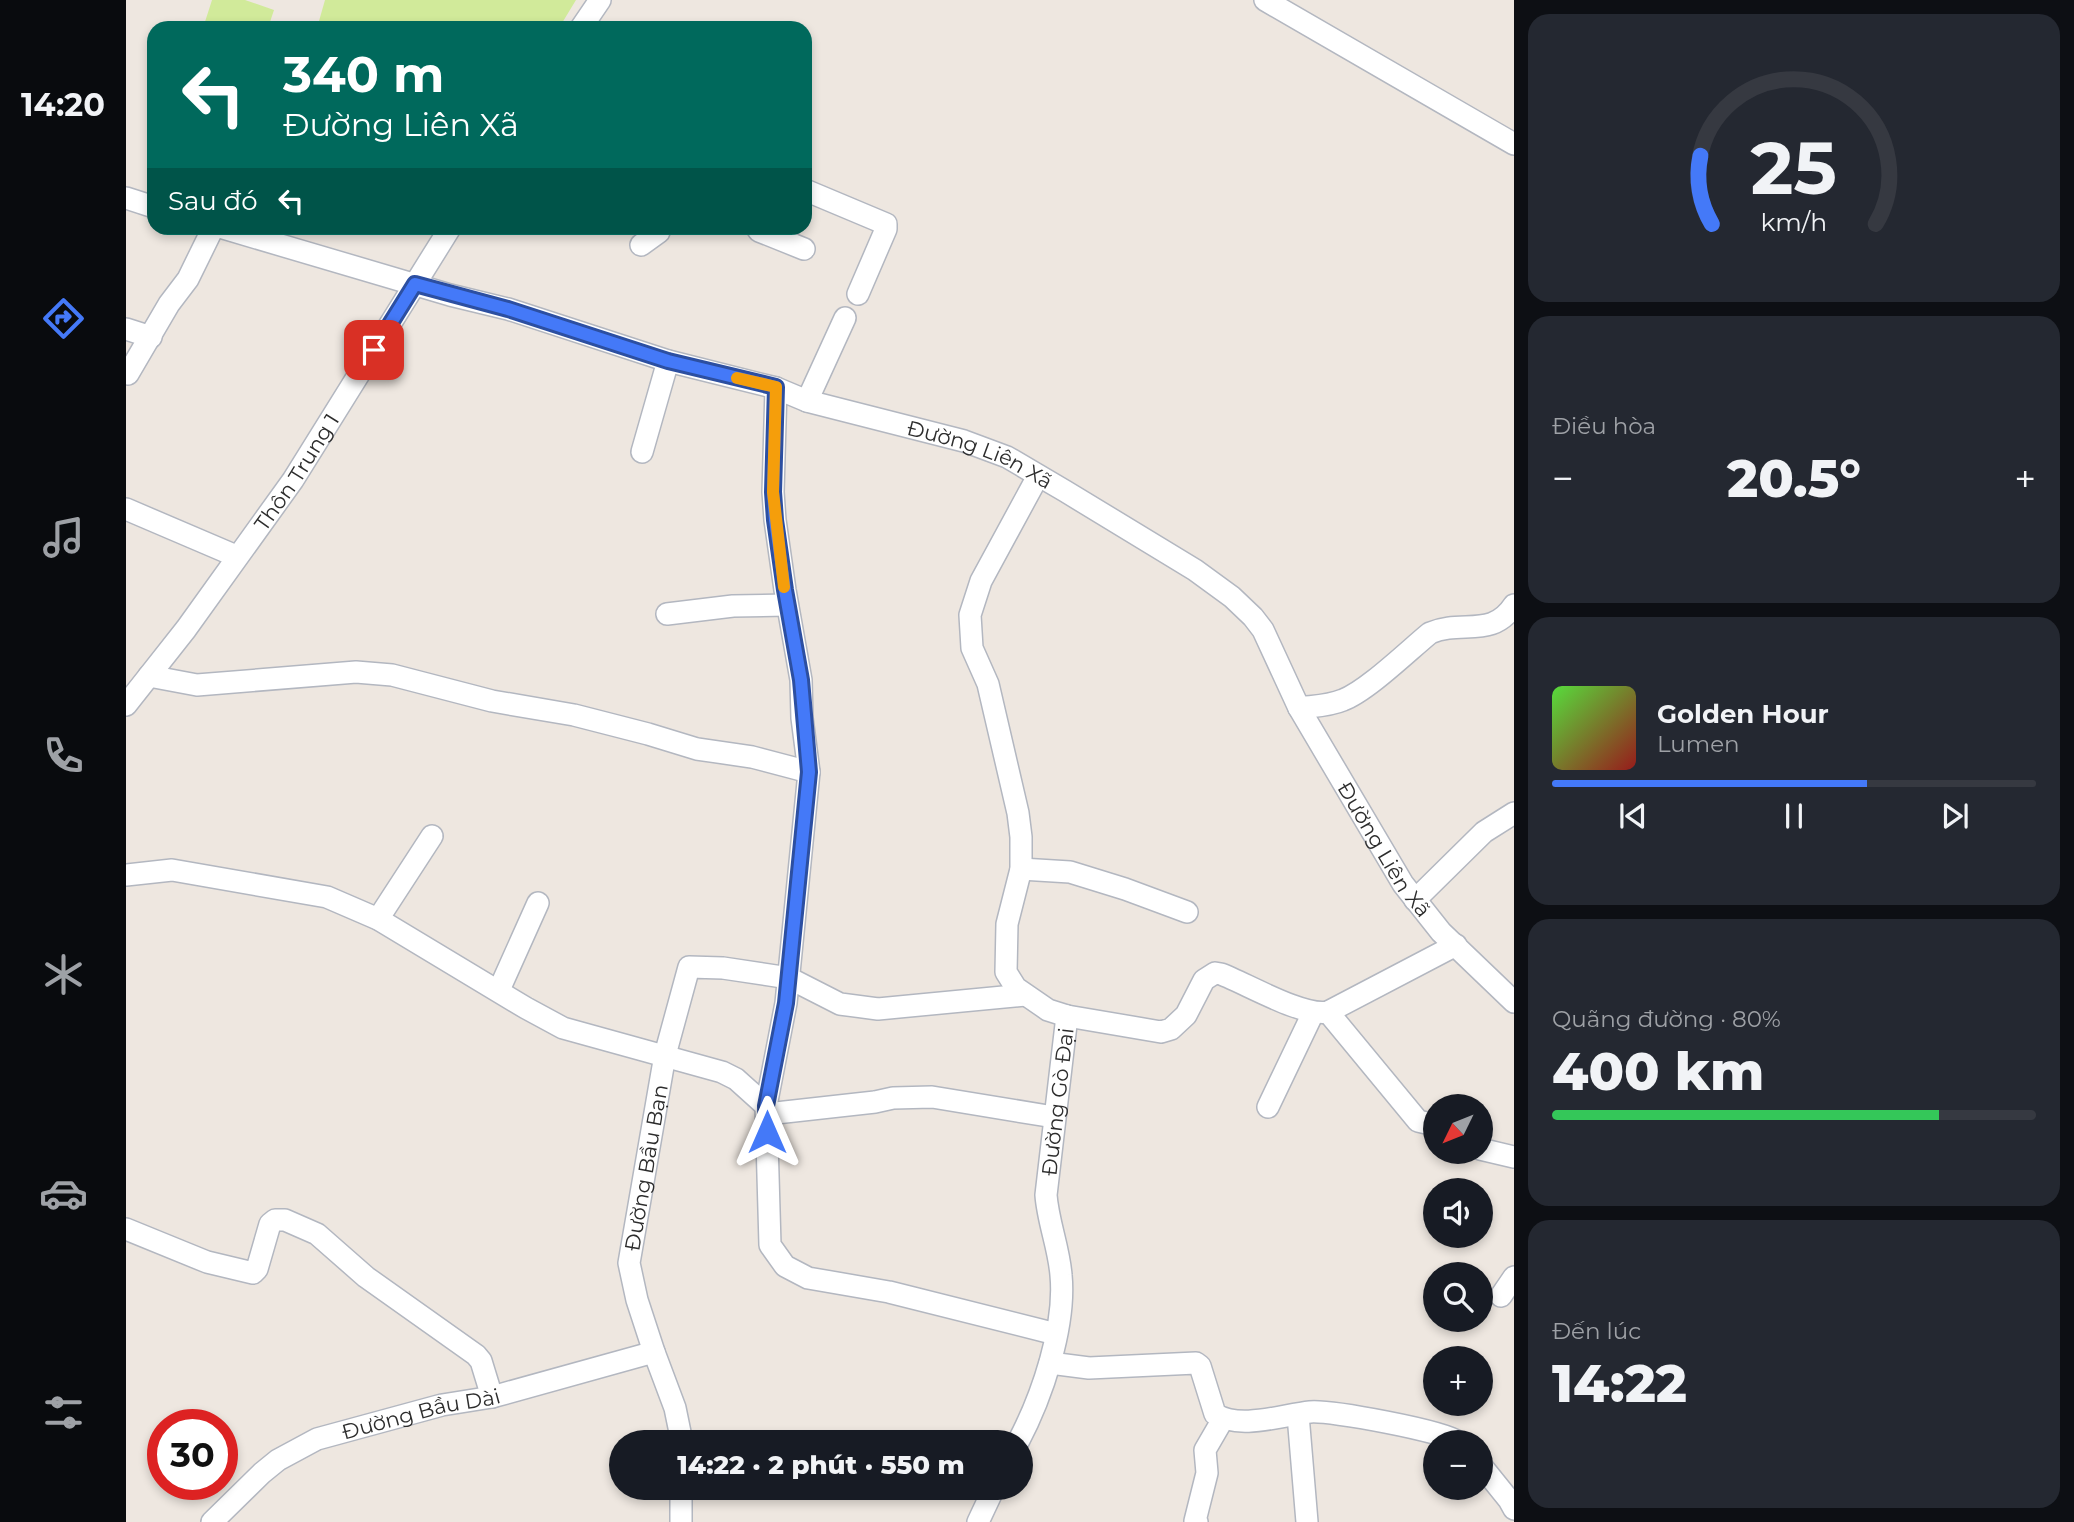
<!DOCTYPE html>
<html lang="vi">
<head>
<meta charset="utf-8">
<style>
	:root { --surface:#171b24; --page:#242831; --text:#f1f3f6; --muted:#9ea1a6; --line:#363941; --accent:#4479f8 }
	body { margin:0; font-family:Montserrat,sans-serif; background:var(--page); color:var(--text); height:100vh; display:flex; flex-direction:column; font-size:26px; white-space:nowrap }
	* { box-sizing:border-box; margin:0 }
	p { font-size:23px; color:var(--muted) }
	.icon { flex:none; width:38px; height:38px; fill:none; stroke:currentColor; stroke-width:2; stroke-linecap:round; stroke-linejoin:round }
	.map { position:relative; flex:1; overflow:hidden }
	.sheet { display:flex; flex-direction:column; gap:14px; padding:14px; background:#0d0f14; width:560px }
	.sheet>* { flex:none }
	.guide { position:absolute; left:21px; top:21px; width:665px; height:214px; border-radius:21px; box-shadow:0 4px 10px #0003; background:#00695c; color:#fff; overflow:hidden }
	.needle { width:46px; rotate:227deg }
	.fabs { position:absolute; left:1297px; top:1094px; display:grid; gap:14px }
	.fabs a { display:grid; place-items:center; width:70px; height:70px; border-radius:50%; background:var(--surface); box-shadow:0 4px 10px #0003; font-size:35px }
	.speed { position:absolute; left:21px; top:1409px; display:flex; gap:14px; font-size:35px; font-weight:700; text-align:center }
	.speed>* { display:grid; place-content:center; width:91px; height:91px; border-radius:50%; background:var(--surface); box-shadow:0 4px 10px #0003; line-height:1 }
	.speed .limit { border:10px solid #d22; background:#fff; color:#111 }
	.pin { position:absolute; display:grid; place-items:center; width:60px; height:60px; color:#fff; margin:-30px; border-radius:14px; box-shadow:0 4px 10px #0006 }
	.me { position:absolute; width:77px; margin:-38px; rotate:0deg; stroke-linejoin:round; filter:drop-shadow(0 0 5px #0008) }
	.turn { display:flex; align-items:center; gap:24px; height:147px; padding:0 21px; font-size:32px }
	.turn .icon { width:91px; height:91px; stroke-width:2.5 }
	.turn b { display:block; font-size:49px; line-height:60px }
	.then { display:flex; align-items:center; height:66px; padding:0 21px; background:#0003; gap:14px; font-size:26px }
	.big { font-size:52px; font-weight:800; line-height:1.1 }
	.sheet .card { flex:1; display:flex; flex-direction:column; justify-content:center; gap:10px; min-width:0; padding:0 24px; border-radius:21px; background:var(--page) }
	.sheet .dial { align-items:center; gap:0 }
	.dial svg { height:182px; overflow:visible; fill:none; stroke:var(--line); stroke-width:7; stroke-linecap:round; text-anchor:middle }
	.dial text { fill:var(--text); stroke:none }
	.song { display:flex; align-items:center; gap:21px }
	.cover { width:84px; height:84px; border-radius:10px; background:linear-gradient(135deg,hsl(110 70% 55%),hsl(0 70% 35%)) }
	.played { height:7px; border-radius:4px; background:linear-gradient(90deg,var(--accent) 65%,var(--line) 65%) }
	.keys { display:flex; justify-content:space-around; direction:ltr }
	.heat { display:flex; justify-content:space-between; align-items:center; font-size:38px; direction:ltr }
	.charge { height:10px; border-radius:5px; background:linear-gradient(90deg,#34c759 80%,var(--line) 0) }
	.trip { position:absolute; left:483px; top:1430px; width:424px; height:70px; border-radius:35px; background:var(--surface); box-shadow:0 4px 10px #0003; font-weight:800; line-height:70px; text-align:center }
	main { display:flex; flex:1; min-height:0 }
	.dock { display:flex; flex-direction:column; width:126px; justify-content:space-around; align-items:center; background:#090b0e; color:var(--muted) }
	.dock .icon { width:49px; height:49px }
	.dock .on { color:var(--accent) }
	.dock b { font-size:32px; color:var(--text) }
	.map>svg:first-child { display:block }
</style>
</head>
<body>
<main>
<nav class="dock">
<b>14:20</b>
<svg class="icon on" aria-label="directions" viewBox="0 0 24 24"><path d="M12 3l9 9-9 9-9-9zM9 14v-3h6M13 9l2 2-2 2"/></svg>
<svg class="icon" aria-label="music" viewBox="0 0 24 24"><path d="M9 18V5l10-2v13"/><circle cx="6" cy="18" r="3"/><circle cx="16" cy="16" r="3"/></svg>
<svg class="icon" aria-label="phone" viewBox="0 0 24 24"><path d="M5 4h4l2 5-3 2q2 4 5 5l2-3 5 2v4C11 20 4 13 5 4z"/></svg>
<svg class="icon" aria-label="climate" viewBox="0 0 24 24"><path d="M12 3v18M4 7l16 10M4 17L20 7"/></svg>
<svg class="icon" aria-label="car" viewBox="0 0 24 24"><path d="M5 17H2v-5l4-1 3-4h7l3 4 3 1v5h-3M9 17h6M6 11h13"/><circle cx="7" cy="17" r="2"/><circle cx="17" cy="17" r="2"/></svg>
<svg class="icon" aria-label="filters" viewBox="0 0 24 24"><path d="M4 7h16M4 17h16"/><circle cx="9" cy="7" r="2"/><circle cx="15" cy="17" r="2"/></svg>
</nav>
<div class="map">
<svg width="1388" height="1522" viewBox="0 0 1388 1522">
	<rect width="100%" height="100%" fill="#eee7e0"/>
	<path fill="#d1ea9a" d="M 86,0 L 119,0 L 148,10 L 142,28 L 77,28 Z
		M 199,0 L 450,0 L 433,28 L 191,28 Z"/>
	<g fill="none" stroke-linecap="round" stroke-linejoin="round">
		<defs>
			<g id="minor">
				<path d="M 1139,0 L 1388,144"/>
				<path d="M 455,28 L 474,0"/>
				<path d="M 679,190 L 760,224 L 760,229 L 732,294"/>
				<path d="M 0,198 L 28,207"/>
				<path id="s1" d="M 97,228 L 324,295 L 382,309 L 542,361 L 650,388 L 681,401 L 838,441 L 881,457 L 939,491 L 1069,570 L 1106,597 L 1127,617 L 1137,630 L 1173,708 L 1277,884 L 1315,932 L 1388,1002"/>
				<path d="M 631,228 L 633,231 L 678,249"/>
				<path d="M 515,245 L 533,232 L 534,228"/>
				<path d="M 0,329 L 25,337"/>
				<path d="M 2,374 L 43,304 L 62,279 L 87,228"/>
				<path d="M 650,388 L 647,492 L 649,520 L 659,590 L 675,680 L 676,718 L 683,772 L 660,1003 L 640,1106 L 644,1245 L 659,1266 L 682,1278 L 763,1292 L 930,1334"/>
				<path d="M 681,401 L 719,318"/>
				<path d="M 516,452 L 542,361"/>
				<path d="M 912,476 L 855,581 L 844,615 L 846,648 L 862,684 L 892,813 L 895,837 L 895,869 L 881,924 L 880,972 L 890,988 L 922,1010 L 941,1016 L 1035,1032 L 1045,1029 L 1060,1015 L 1078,980 L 1089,973 L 1095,974 C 1121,984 1177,1017 1202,1012 L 1330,945"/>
				<path d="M 0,509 L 110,556"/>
				<path d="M 541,614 L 607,606 L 661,605"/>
				<path d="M 23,676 L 71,685 L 230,672 L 266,675 L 366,701 L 448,715 L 522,734 L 571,749 L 626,757 L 683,772"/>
				<path id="s2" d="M 0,705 L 60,629 L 167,480 L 324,228"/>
				<path d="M 1173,708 C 1188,706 1203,706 1217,700 C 1241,691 1282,651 1304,633 C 1336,619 1366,639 1388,605"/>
				<path d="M 895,869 L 944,872 L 999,889 L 1061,912"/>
				<path d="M 0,875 L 46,870 L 201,897 L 252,919 L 400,1008 L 437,1028 L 596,1072 L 610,1079 L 640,1106"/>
				<path d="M 1289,900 L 1358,832 L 1388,813"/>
				<path d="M 252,919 L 306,836"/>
				<path d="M 373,990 L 412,903"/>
				<path d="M 1202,1012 L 1292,1121 L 1309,1125"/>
				<path d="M 1142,1107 L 1187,1013"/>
				<path d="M 641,1114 L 749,1102 L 767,1098 L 806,1097 L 928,1117"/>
				<path d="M 1354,1149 L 1388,1157"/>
				<path d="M 0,1229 L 81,1262 L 127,1273 L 131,1269 L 144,1224 L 149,1220 L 159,1220 L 191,1234 L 240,1277 L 350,1355 L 355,1361 L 366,1397"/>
				<path d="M 1375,1296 L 1388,1277"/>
				<path d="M 924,1363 L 963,1368 L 1070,1363 L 1074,1366 L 1089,1414 C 1114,1430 1156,1415 1184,1412 C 1204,1410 1318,1431 1332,1442"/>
				<path d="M 1172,1415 L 1181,1522"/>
				<path id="s3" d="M 556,1442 L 549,1408 L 528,1352 L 511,1300 L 503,1263 L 539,1055 L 563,967 L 597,968 L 663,978 L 714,1004 L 752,1009 L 899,995"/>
				<path id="s4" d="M 892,1442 C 916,1397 940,1326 935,1275 C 933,1248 922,1222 920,1195 L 941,1016"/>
				<path d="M 1354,1464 L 1383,1500 L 1388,1509"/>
				<path d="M 555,1488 L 555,1522"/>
				<path id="s5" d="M 86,1522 L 136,1473 L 152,1460 L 191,1439 L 316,1405 L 366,1397 L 528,1352"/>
				<path d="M 852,1522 L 868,1488"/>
				<path d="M 1071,1522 L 1069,1521 L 1081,1473 L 1079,1450 L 1097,1419"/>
			</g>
		</defs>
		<use href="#minor" stroke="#b3b7c0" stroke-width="24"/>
		<use href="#minor" stroke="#fff" stroke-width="21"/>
	</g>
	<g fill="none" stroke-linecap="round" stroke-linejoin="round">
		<defs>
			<path id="route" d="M 248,350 L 289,284 L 382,309 L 542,361 L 650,387 L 647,492 L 649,520 L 659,590 L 675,680 L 683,772 L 660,1003 L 640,1106 L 641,1132"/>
		</defs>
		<use href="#route" stroke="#2c4fa1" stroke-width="18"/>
		<use href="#route" stroke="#4479f8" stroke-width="12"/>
		<path stroke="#f59e0b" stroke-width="12" d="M 611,378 L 650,387 L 647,492 L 658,587"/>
	</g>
	<g text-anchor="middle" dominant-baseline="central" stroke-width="7" stroke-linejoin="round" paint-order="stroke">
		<g font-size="21" fill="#2d2d2d" stroke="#fff">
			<text stroke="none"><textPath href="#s1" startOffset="791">Đường Liên Xã</textPath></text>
			<text stroke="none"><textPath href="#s2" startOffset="289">Thôn Trung 1</textPath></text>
			<text stroke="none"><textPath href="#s1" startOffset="1379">Đường Liên Xã</textPath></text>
			<text stroke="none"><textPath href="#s4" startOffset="350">Đường Gò Đại</textPath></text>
			<text stroke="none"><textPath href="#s3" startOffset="284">Đường Bầu Bạn</textPath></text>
			<text stroke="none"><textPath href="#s5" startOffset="242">Đường Bầu Dài</textPath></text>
		</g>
	</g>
</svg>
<div class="fabs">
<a><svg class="needle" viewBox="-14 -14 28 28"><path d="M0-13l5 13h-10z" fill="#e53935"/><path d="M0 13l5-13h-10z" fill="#9ea1a6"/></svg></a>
<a><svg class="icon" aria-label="sound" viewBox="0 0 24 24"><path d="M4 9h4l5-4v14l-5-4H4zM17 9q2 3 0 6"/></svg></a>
<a><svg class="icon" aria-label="search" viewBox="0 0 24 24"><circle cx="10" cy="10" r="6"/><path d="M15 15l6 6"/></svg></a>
<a>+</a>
<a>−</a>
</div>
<div class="speed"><div class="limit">30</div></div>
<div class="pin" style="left:248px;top:350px;background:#d93025"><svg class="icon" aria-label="arrive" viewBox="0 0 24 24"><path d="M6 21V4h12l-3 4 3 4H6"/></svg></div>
<svg class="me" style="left:641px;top:1132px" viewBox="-20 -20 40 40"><path d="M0-17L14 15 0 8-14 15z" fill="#4479f8" stroke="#fff" stroke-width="4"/></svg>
<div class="trip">14:22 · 2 phút · 550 m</div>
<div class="guide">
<div class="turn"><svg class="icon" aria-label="left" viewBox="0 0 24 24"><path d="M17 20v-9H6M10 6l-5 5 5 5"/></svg><div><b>340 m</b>Đường Liên Xã</div></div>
<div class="then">Sau đó<svg class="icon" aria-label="left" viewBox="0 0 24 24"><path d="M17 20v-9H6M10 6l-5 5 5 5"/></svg></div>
</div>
</div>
<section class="sheet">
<div class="card dial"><svg viewBox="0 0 100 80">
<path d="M14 69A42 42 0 1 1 86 69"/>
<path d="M14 69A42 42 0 0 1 9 39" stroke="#4479f8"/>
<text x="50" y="56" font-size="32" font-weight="700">25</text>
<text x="50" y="72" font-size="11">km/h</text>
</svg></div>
<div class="card"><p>Điều hòa</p>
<div class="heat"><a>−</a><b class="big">20.5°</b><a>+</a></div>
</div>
<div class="card">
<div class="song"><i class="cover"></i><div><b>Golden Hour</b><p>Lumen</p></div></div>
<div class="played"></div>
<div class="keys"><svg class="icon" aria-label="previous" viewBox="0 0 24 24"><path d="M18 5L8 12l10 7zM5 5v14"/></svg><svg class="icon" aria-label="pause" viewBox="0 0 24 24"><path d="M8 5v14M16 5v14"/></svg><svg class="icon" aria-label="next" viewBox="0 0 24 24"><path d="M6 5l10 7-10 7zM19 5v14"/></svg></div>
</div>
<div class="card"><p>Quãng đường · 80%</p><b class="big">400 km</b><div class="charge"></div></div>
<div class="card"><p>Đến lúc</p><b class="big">14:22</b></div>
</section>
</main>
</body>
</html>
